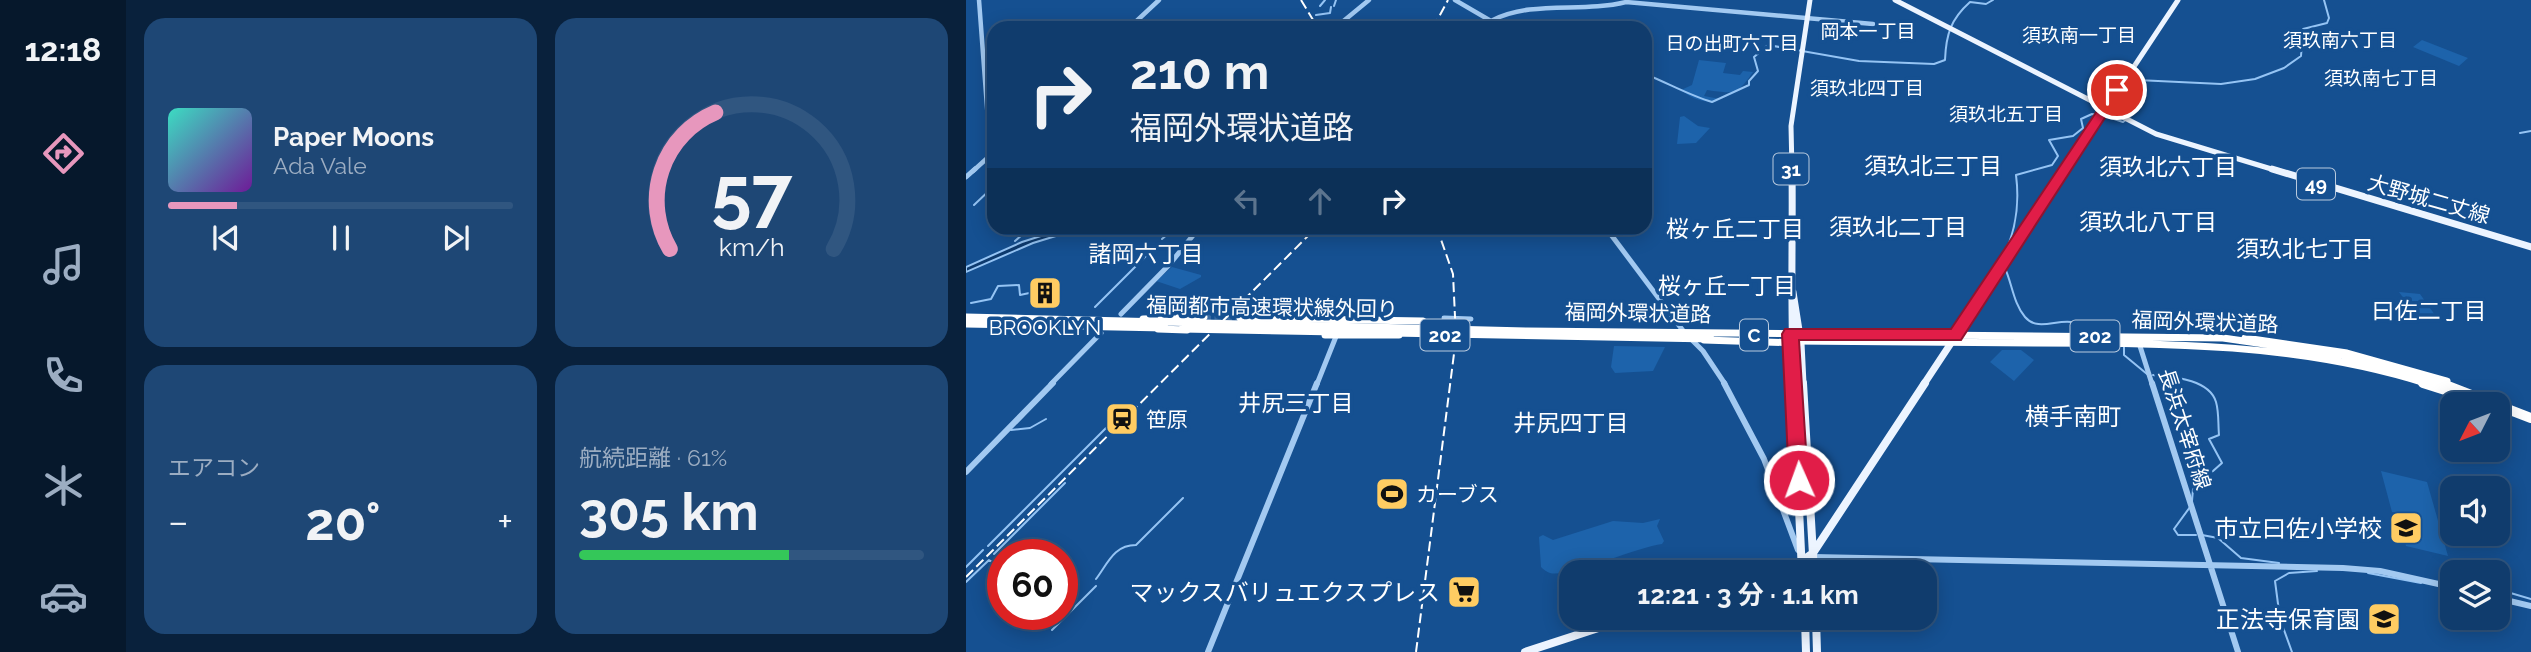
<!DOCTYPE html>
<html lang="ja">
<head>
<meta charset="utf-8">
<style>
	:root { --surface:#103c6d; --page:#1e4775; --text:#f1f3f6; --muted:#9cadc2; --line:#305680; --accent:#e797bd }
	body { margin:0; font-family:Raleway,"Noto Sans JP",sans-serif; background:var(--page); color:var(--text); height:100vh; display:flex; flex-direction:column; font-size:26px; white-space:nowrap }
	* { box-sizing:border-box; margin:0 }
	p { font-size:23px; color:var(--muted) }
	.icon { flex:none; width:38px; height:38px; fill:none; stroke:currentColor; stroke-width:2; stroke-linecap:round; stroke-linejoin:round }
	.map { position:relative; flex:1; overflow:hidden }
	.details { display:flex; flex-direction:column; gap:18px; padding:18px; background:#09213c; width:840px }
	.details>* { flex:none }
	.banner { position:absolute; left:21px; top:21px; width:665px; height:214px; border-radius:21px; box-shadow:0 4px 18px #0003,0 0 0 2px var(--line); background:#103c6d; color:var(--text); overflow:hidden }
	.needle { width:46px; rotate:228deg }
	.controls { position:absolute; left:1474px; top:392px; display:grid; gap:14px }
	.controls a { display:grid; place-items:center; width:70px; height:70px; border-radius:14px; background:var(--surface); box-shadow:0 4px 18px #0003,0 0 0 2px var(--line); font-size:35px }
	.speed { position:absolute; left:21px; top:539px; display:flex; gap:14px; font-size:35px; font-weight:700; text-align:center }
	.speed>* { display:grid; place-content:center; width:91px; height:91px; border-radius:50%; background:var(--surface); box-shadow:0 4px 18px #0003,0 0 0 2px var(--line); line-height:1 }
	.speed .limit { border:10px solid #d22; background:#fff; color:#111 }
	.pin { position:absolute; display:grid; place-items:center; width:60px; height:60px; color:#fff; margin:-30px; border:4px solid #fff; border-radius:50%; box-shadow:0 2px 7px #0007 }
	.me { position:absolute; width:77px; margin:-38px; rotate:358deg; stroke-linejoin:round; filter:drop-shadow(0 0 5px #0008) }
	.turn { display:flex; align-items:center; gap:24px; height:147px; padding:0 28px; font-size:32px }
	.turn .icon { width:91px; height:91px; stroke-width:2.5 }
	.turn b { display:block; font-size:49px; line-height:60px }
	.lanes { display:flex; align-items:center; height:66px; padding:0 28px; background:#0003; justify-content:center; gap:35px; direction:ltr }
	.lanes .off { opacity:.35 }
	.big { font-size:52px; font-weight:700; line-height:1.1 }
	.details .tile { flex:1; display:flex; flex-direction:column; justify-content:center; gap:10px; min-width:0; padding:0 24px; border-radius:21px; background:var(--page) }
	.details .dial { align-items:center; gap:0 }
	.dial svg { height:182px; overflow:visible; fill:none; stroke:var(--line); stroke-width:7; stroke-linecap:round; text-anchor:middle }
	.dial text { fill:var(--text); stroke:none }
	.song { display:flex; align-items:center; gap:21px }
	.cover { width:84px; height:84px; border-radius:10px; background:linear-gradient(135deg,hsl(170 70% 55%),hsl(280 70% 35%)) }
	.played { height:7px; border-radius:4px; background:linear-gradient(90deg,var(--accent) 20%,var(--line) 20%) }
	.keys { display:flex; justify-content:space-around; direction:ltr }
	.heat { display:flex; justify-content:space-between; align-items:center; font-size:38px; direction:ltr }
	.charge { height:10px; border-radius:5px; background:linear-gradient(90deg,#34c759 61%,var(--line) 0) }
	.details .tiles { flex:1; display:grid; gap:18px; grid-template-columns:repeat(2,1fr) }
	.trip { position:absolute; left:593px; top:560px; width:378px; height:70px; border-radius:21px; background:var(--surface); box-shadow:0 4px 18px #0003,0 0 0 2px var(--line); font-weight:700; line-height:70px; text-align:center }
	main { display:flex; flex:1; min-height:0 }
	.dock { display:flex; flex-direction:column; width:126px; justify-content:space-around; align-items:center; background:#06182c; color:var(--muted) }
	.dock .icon { width:49px; height:49px }
	.dock .selected { color:var(--accent) }
	.dock b { font-size:32px; color:var(--text) }
	.map>svg:first-child { display:block }
</style>
</head>
<body>
<main>
<nav class="dock">
<b>12:18</b>
<svg class="icon selected" aria-label="directions" viewBox="0 0 24 24"><path d="M12 3l9 9-9 9-9-9zM9 14v-3h6M13 9l2 2-2 2"/></svg>
<svg class="icon" aria-label="music" viewBox="0 0 24 24"><path d="M9 18V5l10-2v13"/><circle cx="6" cy="18" r="3"/><circle cx="16" cy="16" r="3"/></svg>
<svg class="icon" aria-label="phone" viewBox="0 0 24 24"><path d="M5 4h4l2 5-3 2q2 4 5 5l2-3 5 2v4C11 20 4 13 5 4z"/></svg>
<svg class="icon" aria-label="climate" viewBox="0 0 24 24"><path d="M12 3v18M4 7l16 10M4 17L20 7"/></svg>
<svg class="icon" aria-label="car" viewBox="0 0 24 24"><path d="M5 17H2v-5l4-1 3-4h7l3 4 3 1v5h-3M9 17h6M6 11h13"/><circle cx="7" cy="17" r="2"/><circle cx="17" cy="17" r="2"/></svg>
</nav>
<section class="details">
<div class="tiles">
<div class="tile">
<div class="song"><i class="cover"></i><div><b>Paper Moons</b><p>Ada Vale</p></div></div>
<div class="played"></div>
<div class="keys"><svg class="icon" aria-label="previous" viewBox="0 0 24 24"><path d="M18 5L8 12l10 7zM5 5v14"/></svg><svg class="icon" aria-label="pause" viewBox="0 0 24 24"><path d="M8 5v14M16 5v14"/></svg><svg class="icon" aria-label="next" viewBox="0 0 24 24"><path d="M6 5l10 7-10 7zM19 5v14"/></svg></div>
</div>
<div class="tile dial"><svg viewBox="0 0 100 80">
<path d="M14 69A42 42 0 1 1 86 69"/>
<path d="M14 69A42 42 0 0 1 34 9" stroke="#e797bd"/>
<text x="50" y="56" font-size="32" font-weight="700">57</text>
<text x="50" y="72" font-size="11">km/h</text>
</svg></div>
<div class="tile"><p>エアコン</p>
<div class="heat"><a>−</a><b class="big">20°</b><a>+</a></div>
</div>
<div class="tile"><p>航続距離 · 61%</p><b class="big">305 km</b><div class="charge"></div></div>
</div>
</section>
<div class="map">
<svg width="1565" height="652" viewBox="0 0 1565 652">
	<rect width="100%" height="100%" fill="#155091"/>
	<path fill="#1d63ab" d="M 1456,40 L 1502,58 L 1493,66 L 1447,47 Z
		M 733,60 L 760,63 L 757,73 L 774,75 L 777,71 L 787,72 C 771,95 769,94 741,90 L 738,96 L 754,99 C 741,105 726,99 715,90 L 726,85 Z
		M 718,116 L 732,126 L 744,128 L 730,143 L 711,144 L 714,117 Z
		M 206,267 L 235,275 L 235,277 L 214,289 L 190,281 Z
		M 1433,292 L 1454,294 L 1469,315 L 1455,322 Z
		M 648,346 L 699,347 L 687,371 L 649,373 L 645,367 Z
		M 1036,350 L 1055,350 L 1068,360 L 1048,381 L 1024,362 Z
		M 1415,471 L 1461,482 L 1482,556 L 1440,546 L 1432,513 L 1426,512 Z
		M 694,519 L 691,526 L 698,541 L 696,544 C 672,547 600,578 584,573 C 581,572 577,569 575,567 L 573,537 L 577,535 L 587,540 L 647,521 L 677,523 Z"/>
	<path fill="#0d3a6e" stroke="#95c4f4" stroke-width="2" d="M 100,228 L 116,228 L 67,243 L 0,272 L 0,267 L 56,242 Z"/>
	<g fill="none" stroke-linecap="round" stroke-linejoin="round">
		<path stroke="#95c4f4" stroke-width="2" d="M 354,6 L 359,0
			M 368,6 L 370,0
			M 350,15 L 364,13 L 365,7
			M 181,28 L 187,20
			M 679,74 C 702,83 722,95 746,102 L 783,85 L 783,81 L 792,71 L 788,57 L 802,45 L 893,61 L 968,64 L 979,60 C 980,34 985,19 1004,2 L 1020,4 L 1027,0
			M 1139,116 L 1157,122 L 1166,115 L 1168,102 L 1155,92 L 1171,80 L 1255,84 L 1289,79 L 1318,68 L 1335,56 L 1337,29 L 1361,23 L 1363,18 L 1358,0
			M 1554,133 L 1565,131
			M 8,205 L 28,186
			M 196,239 L 209,228
			M 49,241 L 64,228
			M 1035,261 C 1050,233 1054,206 1050,175 L 1086,165 L 1092,156 L 1083,140 L 1107,136 L 1117,128 L 1115,119 L 1126,114 L 1133,115
			M 1038,266 C 1046,282 1047,303 1059,317 C 1071,331 1089,320 1105,322 C 1120,323 1134,327 1147,334
			M 5,303 L 25,299 L 32,286 L 53,285 L 54,295 L 82,289 L 93,283
			M 129,307 L 180,256
			M 1158,345 L 1158,355 L 1181,374
			M 1187,375 C 1207,377 1243,379 1250,402 C 1253,412 1252,424 1253,435 L 1243,439 L 1256,463 L 1247,471 L 1228,477 L 1226,501
			M 45,430 L 64,428 L 80,419
			M 1224,507 L 1208,529 L 1212,535 L 1230,535
			M 1236,535 L 1252,538 L 1275,558 L 1313,563
			M 22,546 L 140,428
			M 28,554 L 99,483
			M 0,567 L 17,550
			M 1402,573 L 1455,583
			M 130,579 C 142,563 148,545 170,545 L 217,498
			M 0,582 L 23,560 L 37,568
			M 1480,583 L 1480,577 L 1486,578
			M 1531,589 L 1565,599
			M 86,630 L 130,586
			M 1326,652 L 1314,619 L 1309,581 L 1323,573 L 1351,571"/>
		<path stroke="#386aa2" stroke-width="7" stroke-dasharray="7 3.5" stroke-linecap="butt" d="M 238,317 L 274,318"/>
		<path stroke="#a2c9f1" stroke-width="4.5" d="M 13,0 L 24,147 L 28,147
			M 489,0 L 537,28
			M 527,20 C 567,0 616,13 660,2 L 907,24
			M 163,28 L 193,0
			M 369,28 L 403,0
			M 7,171 L 28,152"/>
		<path stroke="#a2c9f1" stroke-width="5" d="M 0,177 L 9,169
			M 640,228 L 718,332 L 737,351 L 759,384
			M 155,314 L 203,265 L 233,228
			M 478,318 L 505,319
			M 1173,343 L 1186,384
			M 85,384 L 135,333
			M 351,384 L 371,334"/>
		<path stroke="#a2c9f1" stroke-width="6" d="M 758,383 L 798,459 L 832,550
			M 1186,383 L 1272,652
			M 0,472 L 87,383
			M 847,557 L 1377,568 L 1414,571 L 1486,587
			M 1531,598 L 1565,606
			M 242,652 L 351,383"/>
		<path stroke="#ecf4ff" stroke-width="5" d="M 929,0 L 1190,134 L 1312,171
			M 826,171 L 825,126 L 844,0
			M 1099,171 L 1212,0"/>
		<path stroke="#ecf4ff" stroke-width="7" d="M 826,169 C 827,241 824,312 828,384
			M 1306,169 L 1565,247
			M 827,292 L 835,343 L 837,384
			M 958,384 L 1100,169"/>
		<path stroke="#ecf4ff" stroke-width="8" d="M 827,383 L 836,572
			M 837,383 L 848,572
			M 800,572 L 836,561 L 847,553 L 959,383
			M 839,618 L 840,652
			M 850,618 L 851,652
			M 559,652 L 663,618"/>
		<path stroke="#fff" stroke-width="7" d="M 274,318 L 457,321 L 466,328
			M 177,319 L 238,317
			M 192,329 L 221,330
			M 359,335 L 433,335
			M 1279,338 L 1381,353 L 1481,381
			M 738,340 L 833,343"/>
		<path stroke="#fff" stroke-width="2" stroke-dasharray="10 4.5" stroke-linecap="butt" d="M 335,0 L 352,28
			M 467,28 L 482,0
			M 0,577 L 350,228
			M 450,652 L 490,338 L 487,274 L 471,228"/>
		<path stroke="#fff" stroke-width="7" d="M 0,317 L 561,331 L 1257,338 L 1375,355 L 1480,384
			M 0,324 L 199,328
			M 216,329 L 745,339
			M 828,341 C 908,342 988,343 1067,343 C 1200,343 1334,343 1462,384"/>
		<path stroke="#fff" stroke-width="10" d="M 1457,383 L 1498,396
			M 1474,383 L 1565,418"/>
	</g>
	<path fill="#e11d48" stroke="#92132f" stroke-width="2" d="M 1151,86 L 1157,90 L 995,340 L 833,340 L 842,480 L 839,485 L 833,488 L 826,485 L 823,480 L 816,334 L 819,329 L 985,329 L 1145,90 Z"/>
	<defs>
		<symbol id="building-square" viewBox="-11 -11 22 22"><rect x="-9" y="-9" width="18" height="18" rx="4" fill="#ffcc62" stroke="#155091"/><path d="M-4-6H4V6H1V3H-1V6H-4ZM-2.5-4.3h1.7v1.8h-1.7ZM.8-4.3h1.7v1.8H.8ZM-2.5-1h1.7V.8h-1.7ZM.8-1h1.7V.8H.8Z" fill="#111"/></symbol>
		<symbol id="station-square" viewBox="-11 -11 22 22"><rect x="-9" y="-9" width="18" height="18" rx="4" fill="#ffcc62" stroke="#155091"/><path d="M-3-6H3Q5-6 5-4V2Q5 4 3 4L4.5 6H3L1.5 4h-3L-3 6H-4.5L-3 4Q-5 4-5 2V-4Q-5-6-3-6ZM-3.5-4v3h7v-3ZM-3.5 1v1.5H-2V1ZM2 1v1.5H3.5V1Z" fill="#111"/></symbol>
		<symbol id="stadium-square" viewBox="-11 -11 22 22"><rect x="-9" y="-9" width="18" height="18" rx="4" fill="#ffcc62" stroke="#155091"/><path d="M0-5a6.5 5 0 1 0 0 10a6.5 5 0 1 0 0-10ZM-3.5-1.8h7v3.6h-7Z" fill="#111"/></symbol>
		<symbol id="school-square" viewBox="-11 -11 22 22"><rect x="-9" y="-9" width="18" height="18" rx="4" fill="#ffcc62" stroke="#155091"/><path d="M0-5L7-2L0 1L-7-2ZM-4 1L0 2.5L4 1V4Q0 6-4 4Z" fill="#111"/></symbol>
		<symbol id="supermarket-square" viewBox="-11 -11 22 22"><rect x="-9" y="-9" width="18" height="18" rx="4" fill="#ffcc62" stroke="#155091"/><path d="M-6-5.5h2.5l.6 2H6L4.5 2H-2.5L-4.4-4H-6ZM-1.5 3.2a1.3 1.3 0 1 0 .1 0ZM3 3.2a1.3 1.3 0 1 0 .1 0Z" fill="#111"/></symbol>
	</defs>
	<g fill-rule="evenodd">
		<use href="#building-square" x="60" y="274" width="38" height="38"/>
		<use href="#station-square" x="137" y="400" width="38" height="38"/>
		<use href="#stadium-square" x="407" y="475" width="38" height="38"/>
		<use href="#school-square" x="1421" y="509" width="38" height="38"/>
		<use href="#supermarket-square" x="479" y="573" width="38" height="38"/>
		<use href="#school-square" x="1399" y="600" width="38" height="38"/>
	</g>
	<g text-anchor="middle" dominant-baseline="central" stroke-width="7" stroke-linejoin="round" paint-order="stroke">
		<g font-size="19" fill="#fff" stroke="#155091">
			<text x="902" y="31">岡本一丁目</text>
			<text x="1113" y="35">須玖南一丁目</text>
			<text x="1374" y="40">須玖南六丁目</text>
			<text x="766" y="43">日の出町六丁目</text>
			<text x="1415" y="78">須玖南七丁目</text>
			<text x="901" y="88">須玖北四丁目</text>
			<text x="1040" y="114">須玖北五丁目</text>
		</g>
		<g fill="#155091" stroke="#b9cade" stroke-width="2">
			<rect x="807.5" y="153.5" width="35" height="31" rx="5"/>
			<rect x="1331" y="168.5" width="38" height="31" rx="5"/>
			<rect x="454.5" y="319.5" width="49" height="31" rx="5"/>
			<rect x="774" y="319.5" width="28" height="31" rx="5"/>
			<rect x="1104.5" y="320.5" width="49" height="31" rx="5"/>
		</g>
		<g font-size="19" font-weight="bold" fill="#fff">
			<text x="825" y="169">31</text>
			<text x="1350" y="184">49</text>
			<text x="479" y="335">202</text>
			<text x="788" y="335">C</text>
			<text x="1129" y="336">202</text>
		</g>
		<g font-size="21" fill="#fff" stroke="#155091">
			<text transform="translate(1463 199) rotate(16)">大野城二丈線</text>
			<text transform="translate(306 307) rotate(1)">福岡都市高速環状線外回り</text>
			<text transform="translate(672 313) rotate(1)">福岡外環状道路</text>
			<text transform="translate(1239 322) rotate(2)">福岡外環状道路</text>
			<text transform="translate(1219 429) rotate(72)">長浜太宰府線</text>
		</g>
		<g font-size="21" fill="#fff" stroke="#155091" text-anchor="start">
			<text x="79" y="327" text-anchor="middle">BROOKLYN</text>
			<text x="180" y="419">笹原</text>
			<text x="450" y="494">カーブス</text>
		</g>
		<g font-size="23" fill="#fff" stroke="#155091">
			<text x="967" y="165">須玖北三丁目</text>
			<text x="1202" y="166">須玖北六丁目</text>
			<text x="1182" y="221">須玖北八丁目</text>
			<text x="932" y="226">須玖北二丁目</text>
			<text x="769" y="228">桜ヶ丘二丁目</text>
			<text x="1339" y="248">須玖北七丁目</text>
			<text x="180" y="253">諸岡六丁目</text>
			<text x="761" y="285">桜ヶ丘一丁目</text>
			<text x="1463" y="310">曰佐二丁目</text>
			<text x="330" y="402">井尻三丁目</text>
			<text x="605" y="422">井尻四丁目</text>
		</g>
		<g font-size="24" fill="#fff" stroke="#155091">
			<text x="1107" y="416">横手南町</text>
		</g>
		<g font-size="24" fill="#fff" stroke="#155091" text-anchor="end">
			<text x="1416" y="528">市立曰佐小学校</text>
			<text x="474" y="592">マックスバリュエクスプレス</text>
			<text x="1394" y="619">正法寺保育園</text>
		</g>
	</g>
</svg>
<div class="controls">
<a><svg class="needle" viewBox="-14 -14 28 28"><path d="M0-13l5 13h-10z" fill="#e53935"/><path d="M0 13l5-13h-10z" fill="#9cadc2"/></svg></a>
<a><svg class="icon" aria-label="sound" viewBox="0 0 24 24"><path d="M4 9h4l5-4v14l-5-4H4zM17 9q2 3 0 6"/></svg></a>
<a><svg class="icon" aria-label="layers" viewBox="0 0 24 24"><path d="M12 4l9 5-9 5-9-5zM3 14l9 5 9-5"/></svg></a>
</div>
<div class="speed"><div class="limit">60</div></div>
<div class="pin" style="left:1151px;top:90px;background:#d93025"><svg class="icon" aria-label="arrive" viewBox="0 0 24 24"><path d="M6 21V4h12l-3 4 3 4H6"/></svg></div>
<svg class="me" style="left:833px;top:480px" viewBox="-20 -20 40 40"><circle r="17" fill="#e11d48" stroke="#fff" stroke-width="3"/><path d="M0-11L8 9 0 5-8 9z" fill="#fff"/></svg>
<div class="trip">12:21 · 3 分 · 1.1 km</div>
<div class="banner">
<div class="turn"><svg class="icon" aria-label="right" viewBox="0 0 24 24"><path d="M7 20v-9h11M14 6l5 5-5 5"/></svg><div><b>210 m</b>福岡外環状道路</div></div>
<div class="lanes"><svg class="icon off" aria-label="left" viewBox="0 0 24 24"><path d="M17 20v-9H6M10 6l-5 5 5 5"/></svg><svg class="icon off" aria-label="ahead" viewBox="0 0 24 24"><path d="M12 20V5M6 11l6-6 6 6"/></svg><svg class="icon" aria-label="right" viewBox="0 0 24 24"><path d="M7 20v-9h11M14 6l5 5-5 5"/></svg></div>
</div>
</div>
</main>
</body>
</html>
